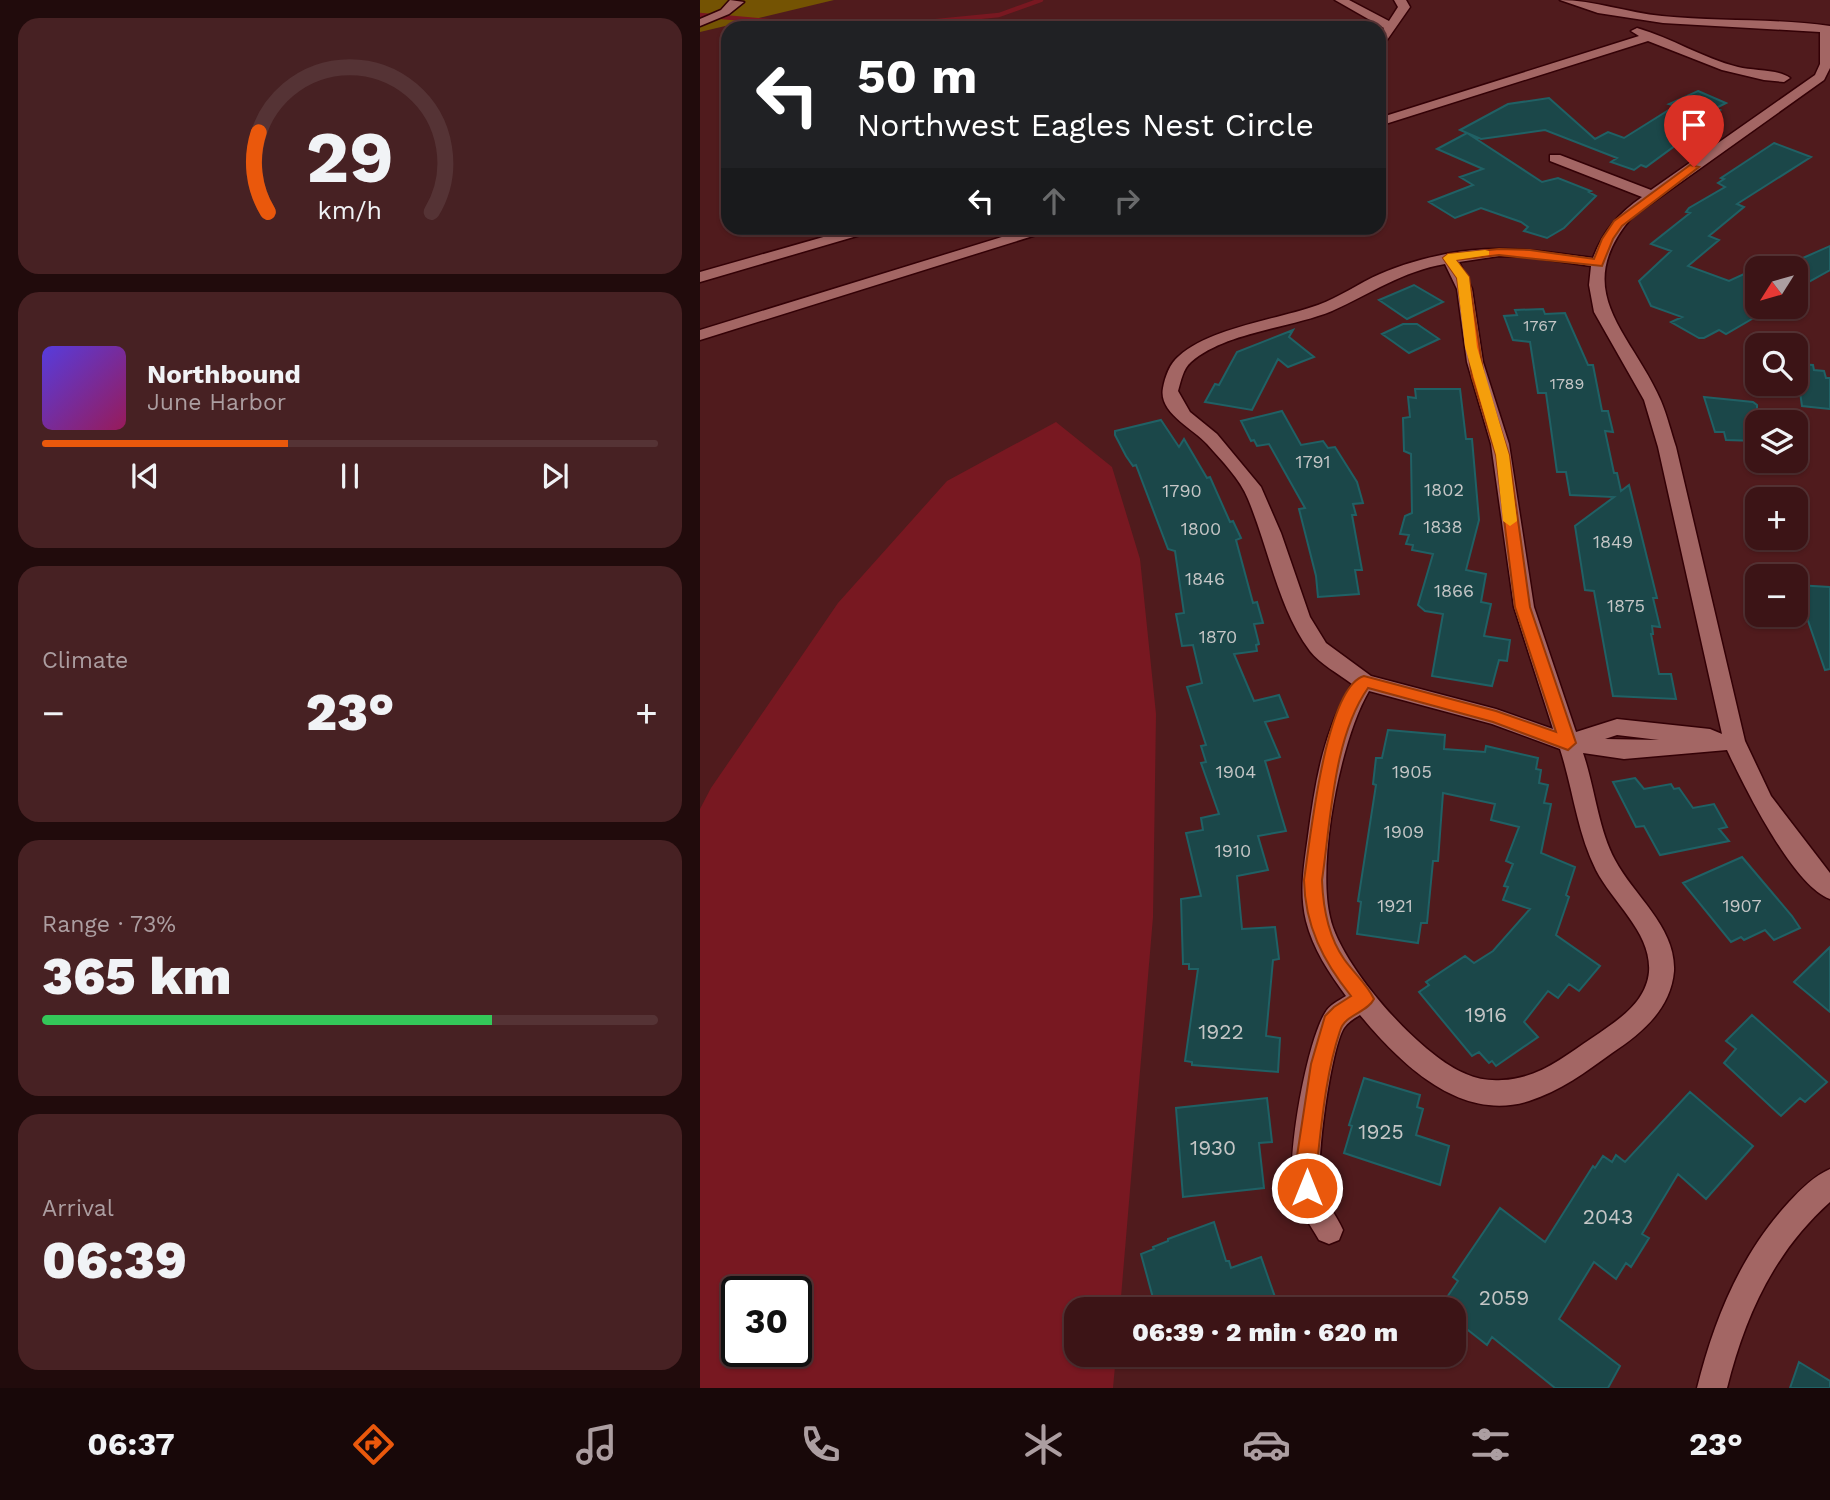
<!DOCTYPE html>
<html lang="en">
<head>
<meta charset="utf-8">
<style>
	:root { --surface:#3c1416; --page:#472123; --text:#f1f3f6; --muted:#ac9ea1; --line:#553335; --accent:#ea580c }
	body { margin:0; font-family:"Work Sans",sans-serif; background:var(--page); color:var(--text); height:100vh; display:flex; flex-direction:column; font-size:26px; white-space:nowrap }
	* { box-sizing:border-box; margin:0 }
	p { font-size:23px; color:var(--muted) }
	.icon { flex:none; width:38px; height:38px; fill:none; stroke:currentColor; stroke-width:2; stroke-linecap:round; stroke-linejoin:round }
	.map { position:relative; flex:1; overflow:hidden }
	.drawer { display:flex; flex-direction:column; gap:18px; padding:18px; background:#210b0c; width:700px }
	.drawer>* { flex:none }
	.top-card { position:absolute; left:21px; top:21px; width:665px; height:214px; border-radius:21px; box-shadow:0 2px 5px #0004,0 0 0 2px var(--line); background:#202124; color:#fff; overflow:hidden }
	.needle { width:46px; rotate:233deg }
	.buttons { position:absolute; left:1045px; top:256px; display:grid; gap:14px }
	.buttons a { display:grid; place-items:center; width:63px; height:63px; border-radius:14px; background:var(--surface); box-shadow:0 2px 5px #0004,0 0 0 2px var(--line); font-size:35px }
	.speed { position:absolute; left:21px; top:1276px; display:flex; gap:14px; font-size:35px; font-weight:700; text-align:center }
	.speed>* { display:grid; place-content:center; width:91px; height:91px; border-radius:50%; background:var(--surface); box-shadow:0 2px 5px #0004,0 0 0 2px var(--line); line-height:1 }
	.speed .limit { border:4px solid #111; border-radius:10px; background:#fff; color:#111 }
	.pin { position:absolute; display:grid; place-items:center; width:60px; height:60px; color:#fff; margin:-72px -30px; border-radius:50% 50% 50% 0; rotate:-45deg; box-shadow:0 0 7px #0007 }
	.pin .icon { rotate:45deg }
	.me { position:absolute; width:77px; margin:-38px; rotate:0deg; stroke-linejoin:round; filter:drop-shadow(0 0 5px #0008) }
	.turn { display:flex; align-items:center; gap:24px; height:147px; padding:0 21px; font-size:32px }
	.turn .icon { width:91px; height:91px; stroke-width:2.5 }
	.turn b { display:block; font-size:49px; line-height:60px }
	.lanes { display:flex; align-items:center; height:66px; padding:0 21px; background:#0003; justify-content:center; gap:35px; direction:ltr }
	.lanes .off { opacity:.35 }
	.big { font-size:52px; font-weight:800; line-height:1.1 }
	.drawer .card { flex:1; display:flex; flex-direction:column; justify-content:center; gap:10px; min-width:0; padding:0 24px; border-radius:21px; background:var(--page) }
	.drawer .dial { align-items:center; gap:0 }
	.dial svg { height:182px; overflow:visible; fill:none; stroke:var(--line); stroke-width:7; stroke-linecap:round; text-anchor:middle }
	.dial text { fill:var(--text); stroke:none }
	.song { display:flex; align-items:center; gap:21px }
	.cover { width:84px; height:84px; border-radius:10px; background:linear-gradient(135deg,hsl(250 70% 55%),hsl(330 70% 35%)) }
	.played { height:7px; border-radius:4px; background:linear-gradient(90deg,var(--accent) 40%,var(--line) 40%) }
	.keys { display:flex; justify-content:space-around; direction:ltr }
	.heat { display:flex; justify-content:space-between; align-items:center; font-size:38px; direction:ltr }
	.charge { height:10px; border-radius:5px; background:linear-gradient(90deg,#34c759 73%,var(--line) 0) }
	.trip { position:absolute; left:364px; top:1297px; width:402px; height:70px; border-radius:21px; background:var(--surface); box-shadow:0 2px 5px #0004,0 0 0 2px var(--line); font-weight:800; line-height:70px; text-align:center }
	.tab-bar { display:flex; height:112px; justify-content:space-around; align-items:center; background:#180809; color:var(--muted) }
	.tab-bar .icon { width:49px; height:49px }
	.tab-bar .active { color:var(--accent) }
	.tab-bar b { font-size:32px; color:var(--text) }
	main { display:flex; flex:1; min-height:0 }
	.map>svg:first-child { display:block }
</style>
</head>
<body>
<main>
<section class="drawer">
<div class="card dial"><svg viewBox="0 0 100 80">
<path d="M14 69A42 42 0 1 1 86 69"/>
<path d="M14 69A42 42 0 0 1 10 34" stroke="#ea580c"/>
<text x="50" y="56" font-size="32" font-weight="700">29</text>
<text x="50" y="72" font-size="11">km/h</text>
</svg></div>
<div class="card">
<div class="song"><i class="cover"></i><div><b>Northbound</b><p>June Harbor</p></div></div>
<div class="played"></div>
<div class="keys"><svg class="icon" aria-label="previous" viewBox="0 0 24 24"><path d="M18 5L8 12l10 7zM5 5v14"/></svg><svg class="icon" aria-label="pause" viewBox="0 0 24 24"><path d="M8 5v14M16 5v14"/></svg><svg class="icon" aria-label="next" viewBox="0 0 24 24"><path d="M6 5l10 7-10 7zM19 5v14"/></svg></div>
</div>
<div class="card"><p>Climate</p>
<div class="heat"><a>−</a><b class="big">23°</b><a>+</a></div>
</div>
<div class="card"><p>Range · 73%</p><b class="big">365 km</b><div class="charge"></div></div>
<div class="card"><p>Arrival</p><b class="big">06:39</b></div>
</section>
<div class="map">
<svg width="1130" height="1388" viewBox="0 0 1130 1388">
	<rect width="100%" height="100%" fill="#501b1d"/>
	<path fill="#745303" d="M 0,0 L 134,0 L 0,32 Z"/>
	<path fill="#781821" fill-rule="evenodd" d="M 356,422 L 412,467 L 440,559 L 456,714 L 453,917 L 420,1309 L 376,1309 L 376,1354 L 416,1355 L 413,1388 L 0,1388 L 0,809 L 11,788 L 138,603 L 247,481 ZM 37,1292 L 96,1292 L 96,1351 L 37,1351 Z"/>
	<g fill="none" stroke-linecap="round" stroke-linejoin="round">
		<path stroke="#781821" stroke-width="4.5" d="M 0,15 L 146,28
			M 166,28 L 299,15 L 341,0"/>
	</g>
	<path fill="#1b4749" stroke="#206165" stroke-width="2" d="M 998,91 L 1026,103 L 1016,108 L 1020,110 L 1011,114 L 1021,118 L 1002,126 L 946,167 L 941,165 L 934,170 L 911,162 L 917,158 L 845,130 L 781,139 L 760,130 L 808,104 L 849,98 L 895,139 L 908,132 L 924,138 L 975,106 L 969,104 Z
		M 767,133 L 842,182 L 858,178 L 891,191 L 889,192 L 896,196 L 864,228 L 847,238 L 824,231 L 828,227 L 821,222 L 781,208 L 755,218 L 729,202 L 773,185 L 760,177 L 783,169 L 737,149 Z
		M 1074,143 L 1111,157 L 1037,204 L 1044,207 L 1009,236 L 1019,240 L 988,266 L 1029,281 L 1057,268 L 1057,316 L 1026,334 L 1019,330 L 1004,338 L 999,338 L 971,322 L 982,317 L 951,306 L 939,281 L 971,251 L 951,244 L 990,213 L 986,212 L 989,208 L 1025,187 L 1018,183 L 1024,179 L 1021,178 Z
		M 1130,246 L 1130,270 L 1096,289 L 1096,261 Z
		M 714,285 L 743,302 L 707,319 L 679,300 Z
		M 843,309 L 845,314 L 865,313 L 888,365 L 893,365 L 902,411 L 908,411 L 913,432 L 905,431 L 914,473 L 917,473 L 921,491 L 929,485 L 957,598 L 953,598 L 960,627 L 952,626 L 953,634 L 951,634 L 959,674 L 971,674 L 976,699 L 913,696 L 894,591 L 885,590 L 875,526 L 914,497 L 870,495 L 866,472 L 857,472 L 846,393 L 838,393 L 830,342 L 813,340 L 804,316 L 817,315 L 815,310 Z
		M 703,324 L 717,324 L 739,339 L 709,353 L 682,334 Z
		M 593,330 L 589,337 L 614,357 L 588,367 L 578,359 L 552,410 L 505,402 L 515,384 L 519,385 L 537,352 Z
		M 1096,364 L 1113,365 L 1114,370 L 1124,371 L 1126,378 L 1130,378 L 1130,409 L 1102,406 Z
		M 715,389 L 760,389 L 766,439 L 772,439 L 779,520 L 766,570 L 786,574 L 781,602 L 791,604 L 784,636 L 810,640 L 807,661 L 799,660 L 792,686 L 732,676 L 743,614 L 725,611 L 718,605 L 733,554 L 712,550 L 713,545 L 706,544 L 709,535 L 700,534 L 705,516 L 712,513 L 711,454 L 704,451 L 703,418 L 710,417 L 708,397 L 716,398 Z
		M 1004,397 L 1053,402 L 1057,405 L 1057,441 L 1026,440 L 1024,432 L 1015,432 Z
		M 582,411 L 601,445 L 623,441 L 628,448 L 635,447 L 657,482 L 663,503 L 653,504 L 656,515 L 652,515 L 662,570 L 655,570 L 659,594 L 618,597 L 616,576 L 599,509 L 605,508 L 569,444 L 557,446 L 554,440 L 551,441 L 541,421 Z
		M 461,420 L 479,447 L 484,439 L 507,478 L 510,477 L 530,522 L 533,521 L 541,538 L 536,540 L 553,603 L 557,602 L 563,623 L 554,624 L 559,644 L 556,645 L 557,651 L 534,654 L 554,701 L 579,695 L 588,717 L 565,722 L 580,757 L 565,761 L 586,831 L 558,836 L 568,870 L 537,876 L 542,929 L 575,927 L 579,959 L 573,960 L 566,1036 L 580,1038 L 578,1072 L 492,1065 L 492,1062 L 485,1061 L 498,969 L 489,969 L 489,964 L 483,964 L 481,899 L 501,896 L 486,833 L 503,830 L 501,818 L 519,814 L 501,763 L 506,762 L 501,746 L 506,745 L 487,687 L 502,683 L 493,645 L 482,646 L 476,614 L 484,613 L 475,551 L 468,549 L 436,465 L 433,466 L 426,456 L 415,435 L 415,431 Z
		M 1096,585 L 1130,587 L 1130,669 L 1125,670 L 1106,615 L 1103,615 L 1100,605 L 1096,605 Z
		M 688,730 L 745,735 L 744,749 L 785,752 L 786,746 L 838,758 L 836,769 L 841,770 L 839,783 L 848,785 L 844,803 L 851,804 L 841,853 L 875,867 L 866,895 L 869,897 L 856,935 L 900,966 L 879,991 L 869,984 L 858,998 L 848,991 L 824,1022 L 838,1037 L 796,1066 L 792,1061 L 789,1063 L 779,1052 L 772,1056 L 719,992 L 729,985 L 726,982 L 765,956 L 774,963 L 793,951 L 830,909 L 803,900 L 808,887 L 804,886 L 813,864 L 806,861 L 819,827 L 791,820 L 795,804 L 743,793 L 738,861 L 733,861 L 727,923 L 721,923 L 718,943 L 657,934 L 661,902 L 658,901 L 676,785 L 673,784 L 676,758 L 682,758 Z
		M 935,778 L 944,789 L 971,784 L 974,789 L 979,788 L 993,808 L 1014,804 L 1027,827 L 1019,829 L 1029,841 L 960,855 L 944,826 L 936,827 L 913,782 Z
		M 1042,857 L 1092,916 L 1100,928 L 1074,940 L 1065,930 L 1044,940 L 1041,937 L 1031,942 L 983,883 Z
		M 1130,947 L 1130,1012 L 1094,982 Z
		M 1052,1015 L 1127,1082 L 1105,1102 L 1100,1098 L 1081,1116 L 1024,1063 L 1036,1049 L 1026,1041 Z
		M 664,1078 L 720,1095 L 717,1107 L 723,1109 L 716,1135 L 749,1146 L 740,1185 L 644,1153 L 652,1126 L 649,1125 Z
		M 990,1092 L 1053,1146 L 1006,1199 L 978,1174 L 942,1234 L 949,1238 L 931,1267 L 926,1263 L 916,1279 L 894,1262 L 859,1319 L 920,1366 L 908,1388 L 855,1388 L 792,1337 L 787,1345 L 754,1319 L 754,1309 L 739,1309 L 758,1281 L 753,1277 L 800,1208 L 845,1242 L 893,1166 L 895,1168 L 903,1156 L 912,1162 L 916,1155 L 925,1162 Z
		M 567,1098 L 572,1142 L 559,1143 L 564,1188 L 483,1197 L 476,1108 Z
		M 514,1222 L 526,1261 L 529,1261 L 531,1268 L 561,1257 L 575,1297 L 543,1309 L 456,1309 L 441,1254 L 454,1249 L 453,1247 L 468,1241 L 468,1239 Z
		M 1099,1362 L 1130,1381 L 1130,1388 L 1090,1388 Z"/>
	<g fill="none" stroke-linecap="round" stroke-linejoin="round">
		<defs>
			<path id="minor" d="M 30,0 L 44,2 L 29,14 L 0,26 L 0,19 L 21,10 Z
				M 635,0 L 649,0 L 689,21 L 698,7 L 694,0 L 706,0 L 710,7 L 687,40 L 679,42 L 679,35 L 684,28 Z
				M 860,0 C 894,0 928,13 962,16 C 1018,22 1075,18 1130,26 L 1130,68 L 1124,80 L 932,217 C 868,292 932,333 961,401 C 967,415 971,432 976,447 L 1045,741 L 1071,796 L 1130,873 L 1130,899 C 1093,886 1044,786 1027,750 L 924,759 L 883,753 C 895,788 898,828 915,860 C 934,896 976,927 974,971 C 971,1009 941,1034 912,1053 C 886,1072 860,1091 829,1101 C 760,1123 700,1063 660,1015 C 655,1018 648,1022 644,1028 C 631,1048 615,1164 621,1187 C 625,1202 637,1216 643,1230 L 639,1240 L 629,1244 L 619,1240 C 610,1224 596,1206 593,1187 C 587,1153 607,1042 625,1013 C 629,1005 638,1001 646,996 C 629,973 613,949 606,921 C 599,892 604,865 608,836 C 615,783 623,731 652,684 C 639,674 620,664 610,651 C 578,608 569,549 548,499 C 540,479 522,461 507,444 C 494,429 458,413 463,388 C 465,377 470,363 479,356 C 510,328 579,319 618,305 C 640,297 659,283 680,274 C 700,265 725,258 746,254 C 795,244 843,251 893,258 C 903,231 919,213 942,197 L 850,161 L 850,155 L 860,155 L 951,190 L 1115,75 L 1120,64 L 1120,32 L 963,23 L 898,13 ZM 799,256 L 830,257 L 891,266 L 889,285 L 894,312 L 944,400 L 958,447 L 1022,734 L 1010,729 L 917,719 L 876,732 L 834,607 L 809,444 L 783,362 L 772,289 L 759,262 ZM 745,264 L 757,289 L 767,362 L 791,444 L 814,607 L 853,729 L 796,709 L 671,676 L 626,643 L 610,617 L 581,533 L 561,487 L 517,434 L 490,412 L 478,391 C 481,381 483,369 491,362 C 526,332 591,328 632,311 C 670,294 703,271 745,264 ZM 669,691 L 792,724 L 860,749 C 873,789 877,832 896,870 C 913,903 952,933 949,972 C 946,1004 915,1022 892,1038 C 864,1057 837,1079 802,1080 C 790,1081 777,1079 766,1074 C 720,1056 640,965 630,917 C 617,862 640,740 669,691 ZM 917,735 L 959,740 L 905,739 Z
				M 937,28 C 972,38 1002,58 1038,67 C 1053,71 1079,69 1090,78 L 1084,82 L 1064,80 L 1022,70 L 948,41 L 679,126 L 679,118 L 939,36 L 931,31 Z
				M 155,228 L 176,228 L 174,231 L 0,282 L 0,272 Z
				M 331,228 L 351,228 L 349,231 L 0,340 L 0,330 Z
				M 1130,1169 L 1130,1202 C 1074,1252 1045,1316 1027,1388 L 997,1388 C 1014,1320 1040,1255 1089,1202 C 1101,1189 1114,1176 1130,1169 Z"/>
		</defs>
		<use href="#minor" stroke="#330106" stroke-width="3"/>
		<use href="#minor" fill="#a36664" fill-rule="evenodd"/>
	</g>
	<path fill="#ea580c" stroke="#983908" stroke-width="2" d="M 990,165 L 999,167 L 922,226 L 913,239 L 902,266 L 799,255 L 756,260 L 769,277 L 784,377 L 809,455 L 830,607 L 876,743 L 868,750 L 793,722 L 668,688 C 633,738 631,820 622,880 C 623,907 628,936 644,959 C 653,972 667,984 674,999 C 667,1013 645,1014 640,1031 C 626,1073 622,1120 617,1164 C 615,1175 619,1185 615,1195 L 607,1199 L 600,1195 L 595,1169 L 611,1064 L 625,1016 L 634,1007 L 651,996 C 623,961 605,926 604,880 C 610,842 625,687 664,676 L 796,711 L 856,732 L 815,607 L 796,455 L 772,377 L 757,278 L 743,258 L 748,254 L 799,249 L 830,250 L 894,259 L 902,239 L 914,221 Z"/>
	<path fill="#f59e0b" d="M 785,250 L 789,251 L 789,255 L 756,260 L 769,277 L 777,347 L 809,455 L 817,521 L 810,526 L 803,521 L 796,455 L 765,347 L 757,278 L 743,258 L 748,254 Z"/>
	<g text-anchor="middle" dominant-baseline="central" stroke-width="7" stroke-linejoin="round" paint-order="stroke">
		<g font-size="16" fill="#c5c6c6">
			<text x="840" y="325">1767</text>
			<text x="867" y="383">1789</text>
		</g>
		<g font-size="18" fill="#c5c6c6">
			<text x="613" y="461">1791</text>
			<text x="744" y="489">1802</text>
			<text x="482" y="490">1790</text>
			<text x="743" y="526">1838</text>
			<text x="501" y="528">1800</text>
			<text x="913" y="541">1849</text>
			<text x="505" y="578">1846</text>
			<text x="754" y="590">1866</text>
			<text x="926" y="605">1875</text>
			<text x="518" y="636">1870</text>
			<text x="536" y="771">1904</text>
			<text x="712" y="771">1905</text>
			<text x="704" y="831">1909</text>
			<text x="533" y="850">1910</text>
			<text x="695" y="905">1921</text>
			<text x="1042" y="905">1907</text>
		</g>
		<g font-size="21" fill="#c5c6c6">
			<text x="786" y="1014">1916</text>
			<text x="521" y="1031">1922</text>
			<text x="681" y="1131">1925</text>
			<text x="513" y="1147">1930</text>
			<text x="908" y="1216">2043</text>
			<text x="804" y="1297">2059</text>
		</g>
	</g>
</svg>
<div class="buttons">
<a><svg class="needle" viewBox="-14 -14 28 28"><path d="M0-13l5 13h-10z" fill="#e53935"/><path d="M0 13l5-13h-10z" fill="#ac9ea1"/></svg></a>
<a><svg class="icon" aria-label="search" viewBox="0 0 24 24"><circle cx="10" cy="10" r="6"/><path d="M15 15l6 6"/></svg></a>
<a><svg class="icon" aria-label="layers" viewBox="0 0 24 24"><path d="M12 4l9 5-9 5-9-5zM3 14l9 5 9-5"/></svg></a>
<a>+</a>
<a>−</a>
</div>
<div class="speed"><div class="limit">30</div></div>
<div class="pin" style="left:994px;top:167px;background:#d93025"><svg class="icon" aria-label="arrive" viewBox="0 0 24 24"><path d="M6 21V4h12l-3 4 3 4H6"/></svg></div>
<svg class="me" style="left:607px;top:1188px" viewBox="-20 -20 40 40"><circle r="17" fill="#ea580c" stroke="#fff" stroke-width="3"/><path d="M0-11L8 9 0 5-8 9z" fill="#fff"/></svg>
<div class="trip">06:39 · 2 min · 620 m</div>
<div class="top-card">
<div class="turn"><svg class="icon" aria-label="left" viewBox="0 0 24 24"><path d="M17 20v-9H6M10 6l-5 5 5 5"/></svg><div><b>50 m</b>Northwest Eagles Nest Circle</div></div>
<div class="lanes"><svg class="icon" aria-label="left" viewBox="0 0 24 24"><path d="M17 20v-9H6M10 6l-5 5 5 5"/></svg><svg class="icon off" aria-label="ahead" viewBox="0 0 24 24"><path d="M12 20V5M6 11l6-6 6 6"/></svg><svg class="icon off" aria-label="right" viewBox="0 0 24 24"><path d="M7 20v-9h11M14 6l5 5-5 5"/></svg></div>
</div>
</div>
</main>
<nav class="tab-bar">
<b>06:37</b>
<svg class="icon active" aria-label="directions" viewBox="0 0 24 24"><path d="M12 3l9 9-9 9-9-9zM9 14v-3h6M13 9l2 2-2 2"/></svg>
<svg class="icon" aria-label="music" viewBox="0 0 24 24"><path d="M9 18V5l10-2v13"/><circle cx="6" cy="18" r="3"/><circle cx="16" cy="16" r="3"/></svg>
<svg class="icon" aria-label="phone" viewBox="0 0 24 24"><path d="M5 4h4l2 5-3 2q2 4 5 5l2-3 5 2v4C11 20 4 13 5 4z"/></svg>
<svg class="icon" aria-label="climate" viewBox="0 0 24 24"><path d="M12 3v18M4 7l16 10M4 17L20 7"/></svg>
<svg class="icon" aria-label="car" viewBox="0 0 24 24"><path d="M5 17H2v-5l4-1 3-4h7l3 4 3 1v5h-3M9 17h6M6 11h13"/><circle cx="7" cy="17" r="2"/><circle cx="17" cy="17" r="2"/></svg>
<svg class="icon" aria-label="filters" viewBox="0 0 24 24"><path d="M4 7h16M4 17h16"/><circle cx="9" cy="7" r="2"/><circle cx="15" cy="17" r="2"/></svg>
<b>23°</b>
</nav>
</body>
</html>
